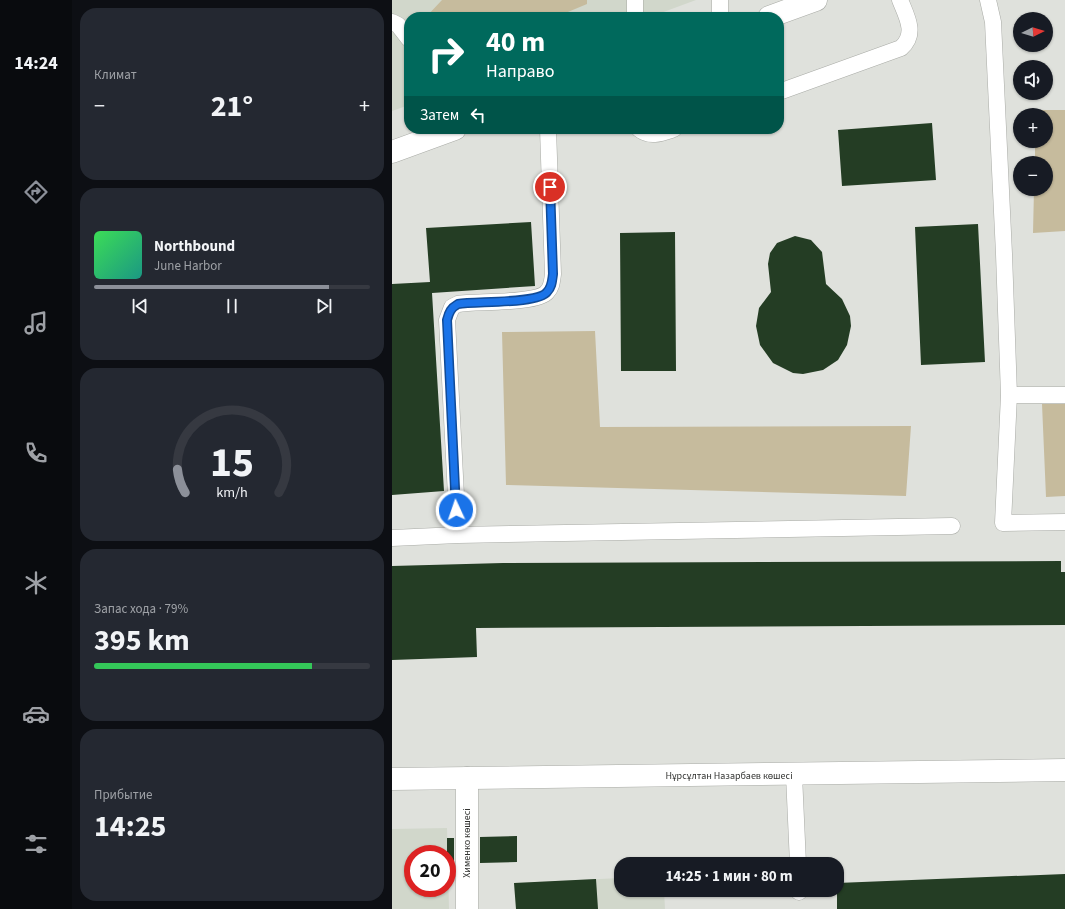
<!DOCTYPE html>
<html lang="ru">
<head>
<meta charset="utf-8">
<style>
	:root { --surface:#171b24; --page:#242831; --text:#f1f3f6; --muted:#9ea1a6; --line:#363941; --accent:#8c9099 }
	body { margin:0; font-family:"Source Sans 3",sans-serif; background:var(--page); color:var(--text); height:100vh; display:flex; flex-direction:column; font-size:15px; white-space:nowrap }
	* { box-sizing:border-box; margin:0 }
	p { font-size:13px; color:var(--muted) }
	.icon { flex:none; width:22px; height:22px; fill:none; stroke:currentColor; stroke-width:2; stroke-linecap:round; stroke-linejoin:round }
	.map { position:relative; flex:1; overflow:hidden }
	.side { display:flex; flex-direction:column; gap:8px; padding:8px; background:#0d0f14; width:320px }
	.side>* { flex:none }
	.top-card { position:absolute; left:12px; top:12px; width:380px; height:122px; border-radius:16px; box-shadow:0 1px 3px #0004; background:#00695c; color:#fff; overflow:hidden }
	.needle { width:26px; rotate:85deg }
	.fabs { position:absolute; left:621px; top:12px; display:grid; gap:8px }
	.fabs a { display:grid; place-items:center; width:40px; height:40px; border-radius:50%; background:var(--surface); box-shadow:0 1px 3px #0004; font-size:20px }
	.speed { position:absolute; left:12px; top:845px; display:flex; gap:8px; font-size:20px; font-weight:700; text-align:center }
	.speed>* { display:grid; place-content:center; width:52px; height:52px; border-radius:50%; background:var(--surface); box-shadow:0 1px 3px #0004; line-height:1 }
	.speed .limit { border:6px solid #d22; background:#fff; color:#111 }
	.pin { position:absolute; display:grid; place-items:center; width:34px; height:34px; color:#fff; margin:-17px; border:2px solid #fff; border-radius:50%; box-shadow:0 1px 4px #0007 }
	.me { position:absolute; width:44px; margin:-22px; rotate:357deg; stroke-linejoin:round; filter:drop-shadow(0 0 3px #0008) }
	.turn { display:flex; align-items:center; gap:14px; height:84px; padding:0 16px; font-size:18px }
	.turn .icon { width:52px; height:52px; stroke-width:2.5 }
	.turn b { display:block; font-size:28px; line-height:34px }
	.then { display:flex; align-items:center; height:38px; padding:0 16px; background:#0003; gap:8px; font-size:15px }
	.big { font-size:30px; font-weight:700; line-height:1.1 }
	.side .tile { flex:1; display:flex; flex-direction:column; justify-content:center; gap:6px; min-width:0; padding:0 14px; border-radius:16px; background:var(--page) }
	.side .dial { align-items:center; gap:0 }
	.dial svg { height:104px; overflow:visible; fill:none; stroke:var(--line); stroke-width:7; stroke-linecap:round; text-anchor:middle }
	.dial text { fill:var(--text); stroke:none }
	.song { display:flex; align-items:center; gap:12px }
	.cover { width:48px; height:48px; border-radius:6px; background:linear-gradient(135deg,hsl(130 70% 55%),hsl(170 70% 35%)) }
	.played { height:4px; border-radius:2px; background:linear-gradient(90deg,var(--accent) 85%,var(--line) 85%) }
	.keys { display:flex; justify-content:space-around; direction:ltr }
	.heat { display:flex; justify-content:space-between; align-items:center; font-size:22px; direction:ltr }
	.charge { height:6px; border-radius:3px; background:linear-gradient(90deg,#34c759 79%,var(--line) 0) }
	.trip { position:absolute; left:222px; top:857px; width:230px; height:40px; border-radius:16px; background:var(--surface); box-shadow:0 1px 3px #0004; font-weight:700; line-height:40px; text-align:center }
	main { display:flex; flex:1; min-height:0 }
	.dock { display:flex; flex-direction:column; width:72px; justify-content:space-around; align-items:center; background:#090b0e; color:var(--muted) }
	.dock .icon { width:28px; height:28px }
	.dock .selected { color:var(--accent) }
	.dock b { font-size:18px; color:var(--text) }
	.map>svg:first-child { display:block }
</style>
</head>
<body>
<main>
<nav class="dock">
<b>14:24</b>
<svg class="icon selected" aria-label="directions" viewBox="0 0 24 24"><path d="M12 3l9 9-9 9-9-9zM9 14v-3h6M13 9l2 2-2 2"/></svg>
<svg class="icon" aria-label="music" viewBox="0 0 24 24"><path d="M9 18V5l10-2v13"/><circle cx="6" cy="18" r="3"/><circle cx="16" cy="16" r="3"/></svg>
<svg class="icon" aria-label="phone" viewBox="0 0 24 24"><path d="M5 4h4l2 5-3 2q2 4 5 5l2-3 5 2v4C11 20 4 13 5 4z"/></svg>
<svg class="icon" aria-label="climate" viewBox="0 0 24 24"><path d="M12 3v18M4 7l16 10M4 17L20 7"/></svg>
<svg class="icon" aria-label="car" viewBox="0 0 24 24"><path d="M5 17H2v-5l4-1 3-4h7l3 4 3 1v5h-3M9 17h6M6 11h13"/><circle cx="7" cy="17" r="2"/><circle cx="17" cy="17" r="2"/></svg>
<svg class="icon" aria-label="filters" viewBox="0 0 24 24"><path d="M4 7h16M4 17h16"/><circle cx="9" cy="7" r="2"/><circle cx="15" cy="17" r="2"/></svg>
</nav>
<section class="side">
<div class="tile"><p>Климат</p>
<div class="heat"><a>−</a><b class="big">21°</b><a>+</a></div>
</div>
<div class="tile">
<div class="song"><i class="cover"></i><div><b>Northbound</b><p>June Harbor</p></div></div>
<div class="played"></div>
<div class="keys"><svg class="icon" aria-label="previous" viewBox="0 0 24 24"><path d="M18 5L8 12l10 7zM5 5v14"/></svg><svg class="icon" aria-label="pause" viewBox="0 0 24 24"><path d="M8 5v14M16 5v14"/></svg><svg class="icon" aria-label="next" viewBox="0 0 24 24"><path d="M6 5l10 7-10 7zM19 5v14"/></svg></div>
</div>
<div class="tile dial"><svg viewBox="0 0 100 80">
<path d="M14 69A42 42 0 1 1 86 69"/>
<path d="M14 69A42 42 0 0 1 8 51" stroke="#8c9099"/>
<text x="50" y="56" font-size="32" font-weight="700">15</text>
<text x="50" y="72" font-size="11">km/h</text>
</svg></div>
<div class="tile"><p>Запас хода · 79%</p><b class="big">395 km</b><div class="charge"></div></div>
<div class="tile"><p>Прибытие</p><b class="big">14:25</b></div>
</section>
<div class="map">
<svg width="673" height="909" viewBox="0 0 673 909">
	<rect width="100%" height="100%" fill="#dfe1dc"/>
	<path fill="#d1d7cb" fill-rule="evenodd" d="M 0,0 L 304,0 L 258,17 L 17,17 L 17,105 L 0,111 Z
		M 55,828 L 57,909 L 0,909 L 0,829 ZM 21,854 L 55,854 L 55,888 L 21,888 Z
		M 229,878 L 229,890 L 272,890 L 273,909 L 124,909 L 122,883 Z"/>
	<path fill="#c6bb9d" d="M 50,0 L 195,0 L 195,4 L 164,17 L 34,17 Z
		M 644,110 L 673,110 L 673,231 L 641,233 L 642,189 L 654,189 L 654,163 L 643,163 L 643,141 L 654,141 L 654,115 L 644,115 Z
		M 203,331 L 208,427 L 519,426 L 514,496 L 114,485 L 110,332 Z
		M 650,404 L 673,404 L 673,496 L 654,497 Z"/>
	<path fill="#243d24" d="M 540,123 L 544,180 L 450,186 L 446,130 Z
		M 139,222 L 143,286 L 40,293 L 52,491 L 0,495 L 0,284 L 38,282 L 34,228 Z
		M 586,224 L 593,362 L 529,365 L 523,227 Z
		M 283,232 L 284,371 L 229,371 L 228,233 Z
		M 403,236 L 419,240 L 430,252 L 434,284 L 450,299 L 458,316 L 459,326 L 455,345 L 446,360 L 431,370 L 411,374 L 401,373 L 381,363 L 368,345 L 364,326 L 367,308 L 379,292 L 376,264 L 378,253 L 385,243 Z
		M 669,561 L 669,572 L 673,572 L 673,625 L 84,628 L 85,657 L 0,660 L 0,566 L 111,563 Z
		M 125,836 L 125,862 L 88,863 L 88,837 Z
		M 55,838 L 62,838 L 62,863 L 55,863 Z
		M 673,874 L 673,909 L 445,909 L 445,883 Z
		M 204,879 L 206,909 L 124,909 L 122,883 Z"/>
	<g fill="none" stroke-linecap="round" stroke-linejoin="round">
		<defs>
			<path id="lane" d="M 596,0 L 601,22 L 612,254 L 617,395 L 611,523 L 673,522
				M 243,17 L 243,0
				M 328,17 L 328,0
				M 0,22 L 6,25 L 17,39
				M 387,92 L 509,48 C 525,34 515,17 508,0
				M 247,129 C 258,138 270,133 282,129
				M 617,395 L 673,395
				M 66,535 L 55,320 L 60,307 L 66,304 C 84,301 145,304 155,292 C 160,287 160,281 161,274 L 156,129
				M 0,538 L 66,535 L 560,526
				M 402,775 L 406,864
				M 407,890 L 407,892"/>
			<path id="street" d="M 75,909 L 75,778"/>
			<path id="secondary" d="M 377,17 L 424,0
				M 0,152 L 63,129
				M 0,779 L 673,770"/>
		</defs>
		<use href="#lane" stroke="#a9aba6" stroke-width="17"/>
		<use href="#street" stroke="#a9aba6" stroke-width="23"/>
		<use href="#secondary" stroke="#a9aba6" stroke-width="23"/>
		<use href="#lane" stroke="#fff" stroke-width="16"/>
		<use href="#street" stroke="#fff" stroke-width="22"/>
		<use href="#secondary" stroke="#fff" stroke-width="22"/>
	</g>
	<g fill="none" stroke-linecap="round" stroke-linejoin="round">
		<defs>
			<path id="route" d="M 64,510 L 55,320 C 57,312 59,308 66,304 C 84,301 146,304 155,292 C 160,287 160,281 161,274 L 158,187"/>
		</defs>
		<use href="#route" stroke="#114b97" stroke-width="10"/>
		<use href="#route" stroke="#1a73e8" stroke-width="7"/>
	</g>
	<g text-anchor="middle" dominant-baseline="central" stroke-width="4" stroke-linejoin="round" paint-order="stroke">
		<g font-size="10" fill="#323331" stroke="#fff">
			<text x="337" y="776">Нұрсұлтан Назарбаев көшесі</text>
			<text transform="translate(75 843) rotate(-90)">Хименко көшесі</text>
		</g>
	</g>
</svg>
<div class="fabs">
<a><svg class="needle" viewBox="-14 -14 28 28"><path d="M0-13l5 13h-10z" fill="#e53935"/><path d="M0 13l5-13h-10z" fill="#9ea1a6"/></svg></a>
<a><svg class="icon" aria-label="sound" viewBox="0 0 24 24"><path d="M4 9h4l5-4v14l-5-4H4zM17 9q2 3 0 6"/></svg></a>
<a>+</a>
<a>−</a>
</div>
<div class="speed"><div class="limit">20</div></div>
<div class="pin" style="left:158px;top:187px;background:#d93025"><svg class="icon" aria-label="arrive" viewBox="0 0 24 24"><path d="M6 21V4h12l-3 4 3 4H6"/></svg></div>
<svg class="me" style="left:64px;top:510px" viewBox="-20 -20 40 40"><circle r="17" fill="#1a73e8" stroke="#fff" stroke-width="3"/><path d="M0-11L8 9 0 5-8 9z" fill="#fff"/></svg>
<div class="trip">14:25 · 1 мин · 80 m</div>
<div class="top-card">
<div class="turn"><svg class="icon" aria-label="right" viewBox="0 0 24 24"><path d="M7 20v-9h11M14 6l5 5-5 5"/></svg><div><b>40 m</b>Направо</div></div>
<div class="then">Затем<svg class="icon" aria-label="left" viewBox="0 0 24 24"><path d="M17 20v-9H6M10 6l-5 5 5 5"/></svg></div>
</div>
</div>
</main>
</body>
</html>
